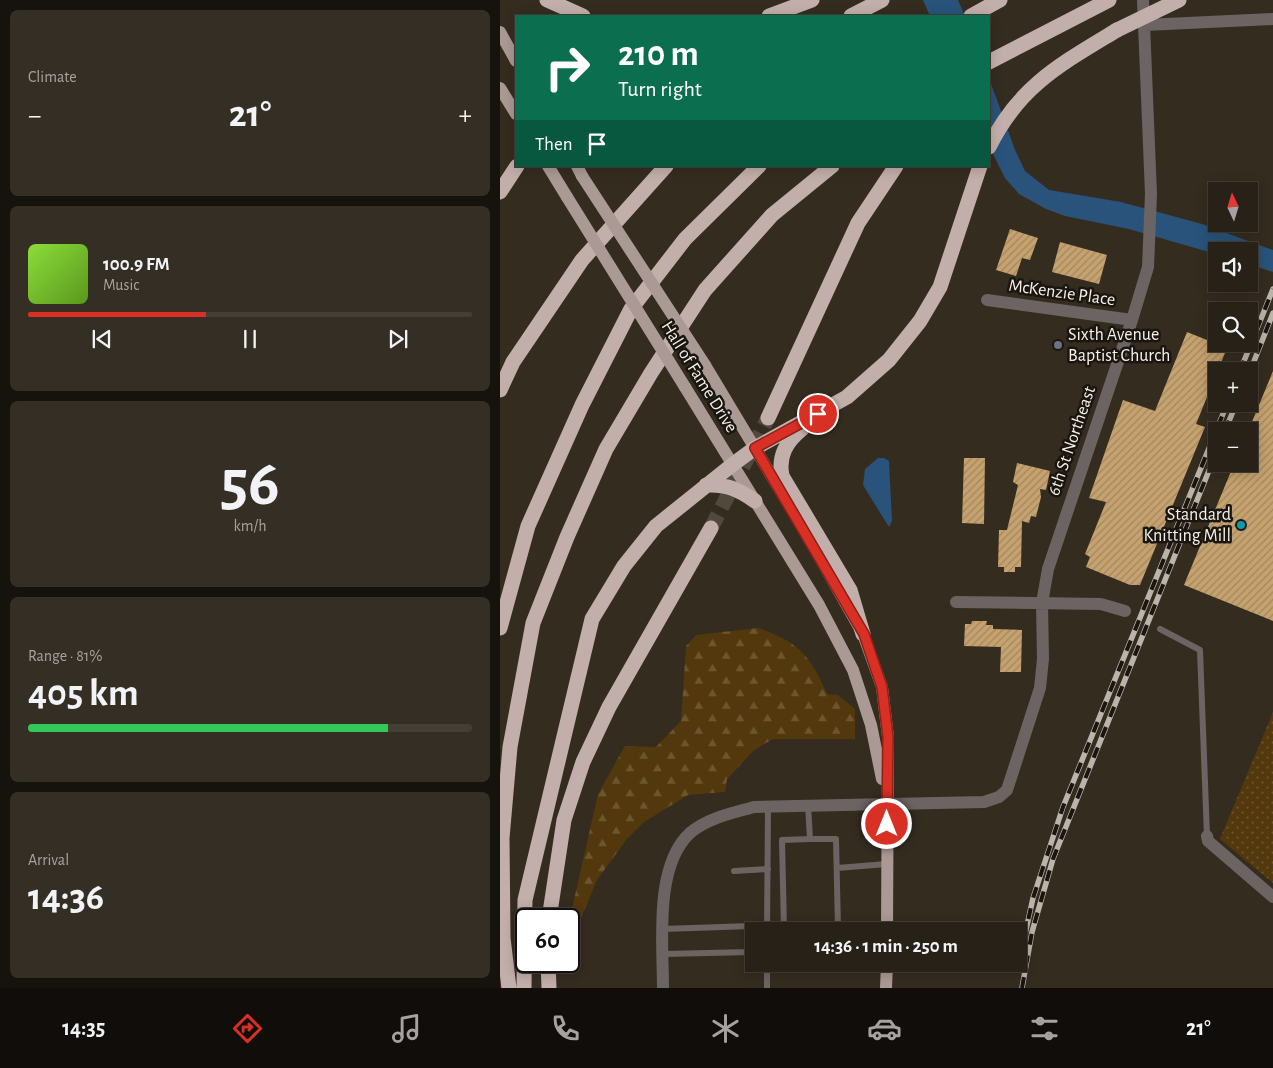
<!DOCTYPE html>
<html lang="en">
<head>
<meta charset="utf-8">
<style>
	:root { --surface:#282118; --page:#342e25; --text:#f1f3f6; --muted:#a5a3a2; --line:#443e37; --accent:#d93025 }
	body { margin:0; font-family:"Alegreya Sans",sans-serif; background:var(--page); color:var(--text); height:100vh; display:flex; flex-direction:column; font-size:19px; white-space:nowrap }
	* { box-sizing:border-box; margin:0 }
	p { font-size:16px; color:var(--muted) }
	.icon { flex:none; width:28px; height:28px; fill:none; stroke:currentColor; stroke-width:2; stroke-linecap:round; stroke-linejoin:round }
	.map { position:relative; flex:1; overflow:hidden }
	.details { display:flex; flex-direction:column; gap:10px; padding:10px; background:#16120d; width:500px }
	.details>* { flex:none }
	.guide { position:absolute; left:15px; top:15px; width:475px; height:152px; border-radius:0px; box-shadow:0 2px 12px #0003,0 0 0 1px var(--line); background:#0b6e4f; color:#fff; overflow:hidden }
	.needle { width:32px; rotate:356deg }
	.buttons { position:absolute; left:708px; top:182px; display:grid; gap:10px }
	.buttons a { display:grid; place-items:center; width:50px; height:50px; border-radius:0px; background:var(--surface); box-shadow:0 2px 12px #0003,0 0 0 1px var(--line); font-size:25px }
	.speed { position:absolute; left:15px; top:908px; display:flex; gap:10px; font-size:25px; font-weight:700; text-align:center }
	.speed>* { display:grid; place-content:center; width:65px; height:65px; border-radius:50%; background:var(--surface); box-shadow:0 2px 12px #0003,0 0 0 1px var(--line); line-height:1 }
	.speed .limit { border:2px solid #111; border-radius:8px; background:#fff; color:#111 }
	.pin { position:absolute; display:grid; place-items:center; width:42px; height:42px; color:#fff; margin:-21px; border:2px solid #fff; border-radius:50%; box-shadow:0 1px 5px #0007 }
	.me { position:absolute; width:55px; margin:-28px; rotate:0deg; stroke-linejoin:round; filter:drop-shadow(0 0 4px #0008) }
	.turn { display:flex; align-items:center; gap:18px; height:105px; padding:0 20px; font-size:22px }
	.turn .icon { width:65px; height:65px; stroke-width:2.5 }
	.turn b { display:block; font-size:35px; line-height:42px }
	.then { display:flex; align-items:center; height:48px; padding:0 20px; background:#0003; gap:10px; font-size:19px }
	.big { font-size:38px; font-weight:600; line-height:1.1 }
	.details .tile { flex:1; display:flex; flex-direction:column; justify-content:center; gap:8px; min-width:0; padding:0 18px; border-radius:8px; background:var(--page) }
	.details .dial { align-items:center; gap:0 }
	.dial b { font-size:65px; line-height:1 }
	.song { display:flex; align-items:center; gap:15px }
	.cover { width:60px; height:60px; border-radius:8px; background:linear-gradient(135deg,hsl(90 70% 55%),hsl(90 70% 35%)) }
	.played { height:5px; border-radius:2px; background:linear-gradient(90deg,var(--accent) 40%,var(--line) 40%) }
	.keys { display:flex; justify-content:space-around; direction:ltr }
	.heat { display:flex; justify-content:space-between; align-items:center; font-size:28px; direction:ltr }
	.charge { height:8px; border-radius:4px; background:linear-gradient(90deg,#34c759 81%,var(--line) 0) }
	.trip { position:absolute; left:245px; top:922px; width:282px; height:50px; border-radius:0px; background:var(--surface); box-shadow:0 2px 12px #0003,0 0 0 1px var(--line); font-weight:600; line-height:50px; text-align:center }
	.tab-bar { display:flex; height:80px; justify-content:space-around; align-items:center; background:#100d0a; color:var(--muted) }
	.tab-bar .icon { width:35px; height:35px }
	.tab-bar .current { color:var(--accent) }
	.tab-bar b { font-size:22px; color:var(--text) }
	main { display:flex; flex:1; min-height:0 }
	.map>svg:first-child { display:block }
</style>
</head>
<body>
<main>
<section class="details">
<div class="tile"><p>Climate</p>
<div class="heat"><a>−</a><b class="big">21°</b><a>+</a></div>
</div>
<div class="tile">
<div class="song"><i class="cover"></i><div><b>100.9 FM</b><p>Music</p></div></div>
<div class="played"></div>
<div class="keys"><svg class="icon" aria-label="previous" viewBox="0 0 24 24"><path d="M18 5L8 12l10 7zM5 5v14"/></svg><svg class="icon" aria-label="pause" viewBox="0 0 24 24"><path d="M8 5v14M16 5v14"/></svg><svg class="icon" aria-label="next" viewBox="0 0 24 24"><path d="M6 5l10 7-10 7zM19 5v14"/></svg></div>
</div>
<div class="tile dial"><b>56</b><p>km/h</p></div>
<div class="tile"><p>Range · 81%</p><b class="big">405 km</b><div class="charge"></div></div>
<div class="tile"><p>Arrival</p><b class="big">14:36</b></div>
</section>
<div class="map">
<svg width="773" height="988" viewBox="0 0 773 988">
	<defs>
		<pattern id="forest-firs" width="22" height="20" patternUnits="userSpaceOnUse" patternTransform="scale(1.25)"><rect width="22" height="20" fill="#52380c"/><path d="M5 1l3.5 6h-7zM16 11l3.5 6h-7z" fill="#6c552f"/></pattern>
		<pattern id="park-dots" width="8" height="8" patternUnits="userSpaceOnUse" patternTransform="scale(1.25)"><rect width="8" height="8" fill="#52380c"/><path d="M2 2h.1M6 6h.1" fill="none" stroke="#6c552f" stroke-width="1.8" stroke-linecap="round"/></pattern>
		<pattern id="building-hatch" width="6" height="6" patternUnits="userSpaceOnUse" patternTransform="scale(1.25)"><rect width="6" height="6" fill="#c6a26e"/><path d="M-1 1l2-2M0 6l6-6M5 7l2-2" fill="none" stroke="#a18762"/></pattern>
	</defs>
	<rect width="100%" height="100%" fill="#352c20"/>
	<path fill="url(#forest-firs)" d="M 258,628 C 299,642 310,655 327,694 L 338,695 L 355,709 L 355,739 L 273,739 L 254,750 L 227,779 L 225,792 L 188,795 L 144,822 L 126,840 L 97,880 L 73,937 L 69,954 L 69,922 L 98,794 L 125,746 L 156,747 L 181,721 L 186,646 L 196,635 Z"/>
	<path fill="url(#park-dots)" d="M 773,712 L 773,883 L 720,839 Z"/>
	<path fill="#29537a" d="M 423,0 L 458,0 L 465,16 L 430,16 Z
		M 489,78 L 515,150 L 525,171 L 549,190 L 621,202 L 702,224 L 773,250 L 773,272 L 749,264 L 749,251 L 716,251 L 716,254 L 629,229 L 565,216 L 546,209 L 519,194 L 505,178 L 489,146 Z
		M 378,458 L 384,458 L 389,461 L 392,521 L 389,527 L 363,485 L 365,469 Z"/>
	<path fill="url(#building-hatch)" d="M 510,229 L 538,238 L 530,260 L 522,258 L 516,276 L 496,270 Z
		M 560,242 L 607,255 L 599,284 L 552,272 Z
		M 687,332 L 727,348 L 696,424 L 705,427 L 640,585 L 630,585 L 586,567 L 590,557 L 585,554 L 606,502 L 589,498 L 623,400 L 655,411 Z
		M 773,371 L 773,621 L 684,585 L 734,464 L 749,464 L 749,429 Z
		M 464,458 L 485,458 L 484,524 L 462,523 Z
		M 517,463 L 550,471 L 546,490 L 540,489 L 541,497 L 536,517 L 531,516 L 529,523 L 522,521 L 521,567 L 515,567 L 515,572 L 504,572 L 504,567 L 498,567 L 499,530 L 507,530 L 518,485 L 513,482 Z
		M 472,621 L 487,621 L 486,625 L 493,625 L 493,629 L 522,630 L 521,672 L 500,672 L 501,647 L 464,646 L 465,624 L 471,624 Z"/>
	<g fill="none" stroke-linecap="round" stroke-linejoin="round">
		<path stroke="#52493e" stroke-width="15" stroke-dasharray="15 8" stroke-linecap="butt" d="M 211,528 L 268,418"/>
		<path stroke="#6c6462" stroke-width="6" d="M 660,629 L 700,650 L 707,836
			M 308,805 L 310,839 L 282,840 L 284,930 L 338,929 L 336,839 L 310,839
			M 337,868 L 387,864
			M 234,871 L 268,869
			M 251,926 L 267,927
			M 267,931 L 268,807
			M 163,954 L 252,952 L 251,926 L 163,929
			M 267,964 L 267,988"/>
		<path stroke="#6c6462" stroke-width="12" d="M 645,25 L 773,19
			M 487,300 L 632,320
			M 456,602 L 601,604 L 625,611
			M 707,836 L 708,841 L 773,897
			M 163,988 C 163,943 154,866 190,833 C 207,818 233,813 254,807 L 484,802 L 499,797 L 507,790 L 540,688 L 543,659 L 542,603 L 548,569 L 632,320 L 648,267 L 651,194 L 643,0"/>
		<path stroke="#aa9995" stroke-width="12" d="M 0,32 L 16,61
			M 0,88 L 16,114
			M 48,166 L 67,197
			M 77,166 L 82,176
			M 205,365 L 307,535 L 363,634 L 382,687 L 388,737 L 387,931
			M 185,387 L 319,605 L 353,670 L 371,725 L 382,779
			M 386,988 L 387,964"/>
		<path stroke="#c2aeaa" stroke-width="15" d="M 47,0 L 83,16
			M 269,16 L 312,0
			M 351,16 L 382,0
			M 471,16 L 500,0
			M 489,62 L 609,0
			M 489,147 C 519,86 561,64 617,30
			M 0,192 L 17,166
			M 0,390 L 13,362 L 82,260 L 166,166
			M 268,418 L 358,223 L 396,166
			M 302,429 C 286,442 278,456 282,476 L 350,590 L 363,634
			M 206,485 C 226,484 238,489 255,501
			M 0,628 L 28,526 L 82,405 L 131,309 L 185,239 L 259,166
			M 49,919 L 64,820 L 83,762 L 109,707 L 211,528
			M 48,961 L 49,988
			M 9,988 L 3,938 L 2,838 L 10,747 L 33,623 L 67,537 L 106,449 L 151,373 L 205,290 L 272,215 L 332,166
			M 24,988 L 25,900 L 92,619 L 124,566 L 156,526 L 232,465 L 255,448 L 347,397 L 389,360 L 420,321 L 440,287 L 480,166"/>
		<defs>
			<path id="rail" d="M 740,371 L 773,289
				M 749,374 L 773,313
				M 725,431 L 736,404
				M 519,962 L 533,898 L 563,807 L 727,404
				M 522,988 L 532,932 L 553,859 L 716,453"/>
		</defs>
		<use href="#rail" stroke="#bbb4ab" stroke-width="5.5"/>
		<use href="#rail" stroke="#191510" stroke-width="4" stroke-dasharray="11" stroke-linecap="butt"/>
		<path stroke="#aa9995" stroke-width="12" d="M 82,176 L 205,365
			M 67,197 L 185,387"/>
		<path stroke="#c2aeaa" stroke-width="15" d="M 617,30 L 679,0"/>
	</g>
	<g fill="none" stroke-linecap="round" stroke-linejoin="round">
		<defs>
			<path id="route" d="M 318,414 L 255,448 L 364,634 L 382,687 L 388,737 L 387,824"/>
		</defs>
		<use href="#route" stroke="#8d1f18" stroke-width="12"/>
		<use href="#route" stroke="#d93025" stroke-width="9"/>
	</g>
	<circle fill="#6b7280" stroke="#191510" stroke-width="2" cx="558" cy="345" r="5"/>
	<circle fill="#0f9aa8" stroke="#191510" stroke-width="2" cx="741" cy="525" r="5"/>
	<g text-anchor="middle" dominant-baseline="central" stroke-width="5" stroke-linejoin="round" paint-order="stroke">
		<g font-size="18" fill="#f6f0e8" stroke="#191510">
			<text transform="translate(562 293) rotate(8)">McKenzie Place</text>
			<text transform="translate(199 377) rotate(58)">Hall of Fame Drive</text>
			<text transform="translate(572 441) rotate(-71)">6th St Northeast</text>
		</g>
		<g font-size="18" fill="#f6f0e8" stroke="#191510" text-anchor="start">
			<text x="568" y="335">Sixth Avenue<tspan x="568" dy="21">Baptist Church</tspan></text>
			<text x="731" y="515" text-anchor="end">Standard<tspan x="731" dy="21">Knitting Mill</tspan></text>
		</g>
	</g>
</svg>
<div class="buttons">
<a><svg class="needle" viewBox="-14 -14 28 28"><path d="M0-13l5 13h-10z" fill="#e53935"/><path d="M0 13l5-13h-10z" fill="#a5a3a2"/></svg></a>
<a><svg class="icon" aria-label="sound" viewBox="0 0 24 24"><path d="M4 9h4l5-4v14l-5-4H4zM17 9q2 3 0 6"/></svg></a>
<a><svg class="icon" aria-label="search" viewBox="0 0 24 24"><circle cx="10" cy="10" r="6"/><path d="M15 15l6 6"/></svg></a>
<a>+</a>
<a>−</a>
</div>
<div class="speed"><div class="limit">60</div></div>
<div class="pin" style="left:318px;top:414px;background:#d93025"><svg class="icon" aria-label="arrive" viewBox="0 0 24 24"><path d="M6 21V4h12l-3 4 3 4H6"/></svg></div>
<svg class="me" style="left:387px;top:824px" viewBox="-20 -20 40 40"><circle r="17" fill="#d93025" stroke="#fff" stroke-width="3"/><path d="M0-11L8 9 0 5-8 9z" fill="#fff"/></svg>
<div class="trip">14:36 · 1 min · 250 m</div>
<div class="guide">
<div class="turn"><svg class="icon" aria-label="right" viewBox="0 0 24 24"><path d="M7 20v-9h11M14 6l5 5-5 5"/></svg><div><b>210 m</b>Turn right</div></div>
<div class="then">Then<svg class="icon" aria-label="arrive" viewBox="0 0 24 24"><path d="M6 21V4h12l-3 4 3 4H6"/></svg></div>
</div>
</div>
</main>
<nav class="tab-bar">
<b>14:35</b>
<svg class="icon current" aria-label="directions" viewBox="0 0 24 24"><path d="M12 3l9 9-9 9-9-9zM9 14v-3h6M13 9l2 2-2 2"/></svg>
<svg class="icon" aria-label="music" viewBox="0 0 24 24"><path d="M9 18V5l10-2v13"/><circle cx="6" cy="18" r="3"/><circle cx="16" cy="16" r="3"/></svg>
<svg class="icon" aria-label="phone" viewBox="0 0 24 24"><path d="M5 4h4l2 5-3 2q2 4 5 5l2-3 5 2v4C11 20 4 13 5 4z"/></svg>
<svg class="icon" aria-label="climate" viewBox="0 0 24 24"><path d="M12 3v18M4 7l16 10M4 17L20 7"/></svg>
<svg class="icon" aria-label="car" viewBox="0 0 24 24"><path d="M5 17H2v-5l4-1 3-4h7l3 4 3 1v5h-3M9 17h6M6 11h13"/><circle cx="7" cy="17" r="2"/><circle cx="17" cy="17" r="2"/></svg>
<svg class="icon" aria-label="filters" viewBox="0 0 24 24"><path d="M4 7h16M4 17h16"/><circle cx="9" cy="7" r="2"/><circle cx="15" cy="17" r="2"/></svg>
<b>21°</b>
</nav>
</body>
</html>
